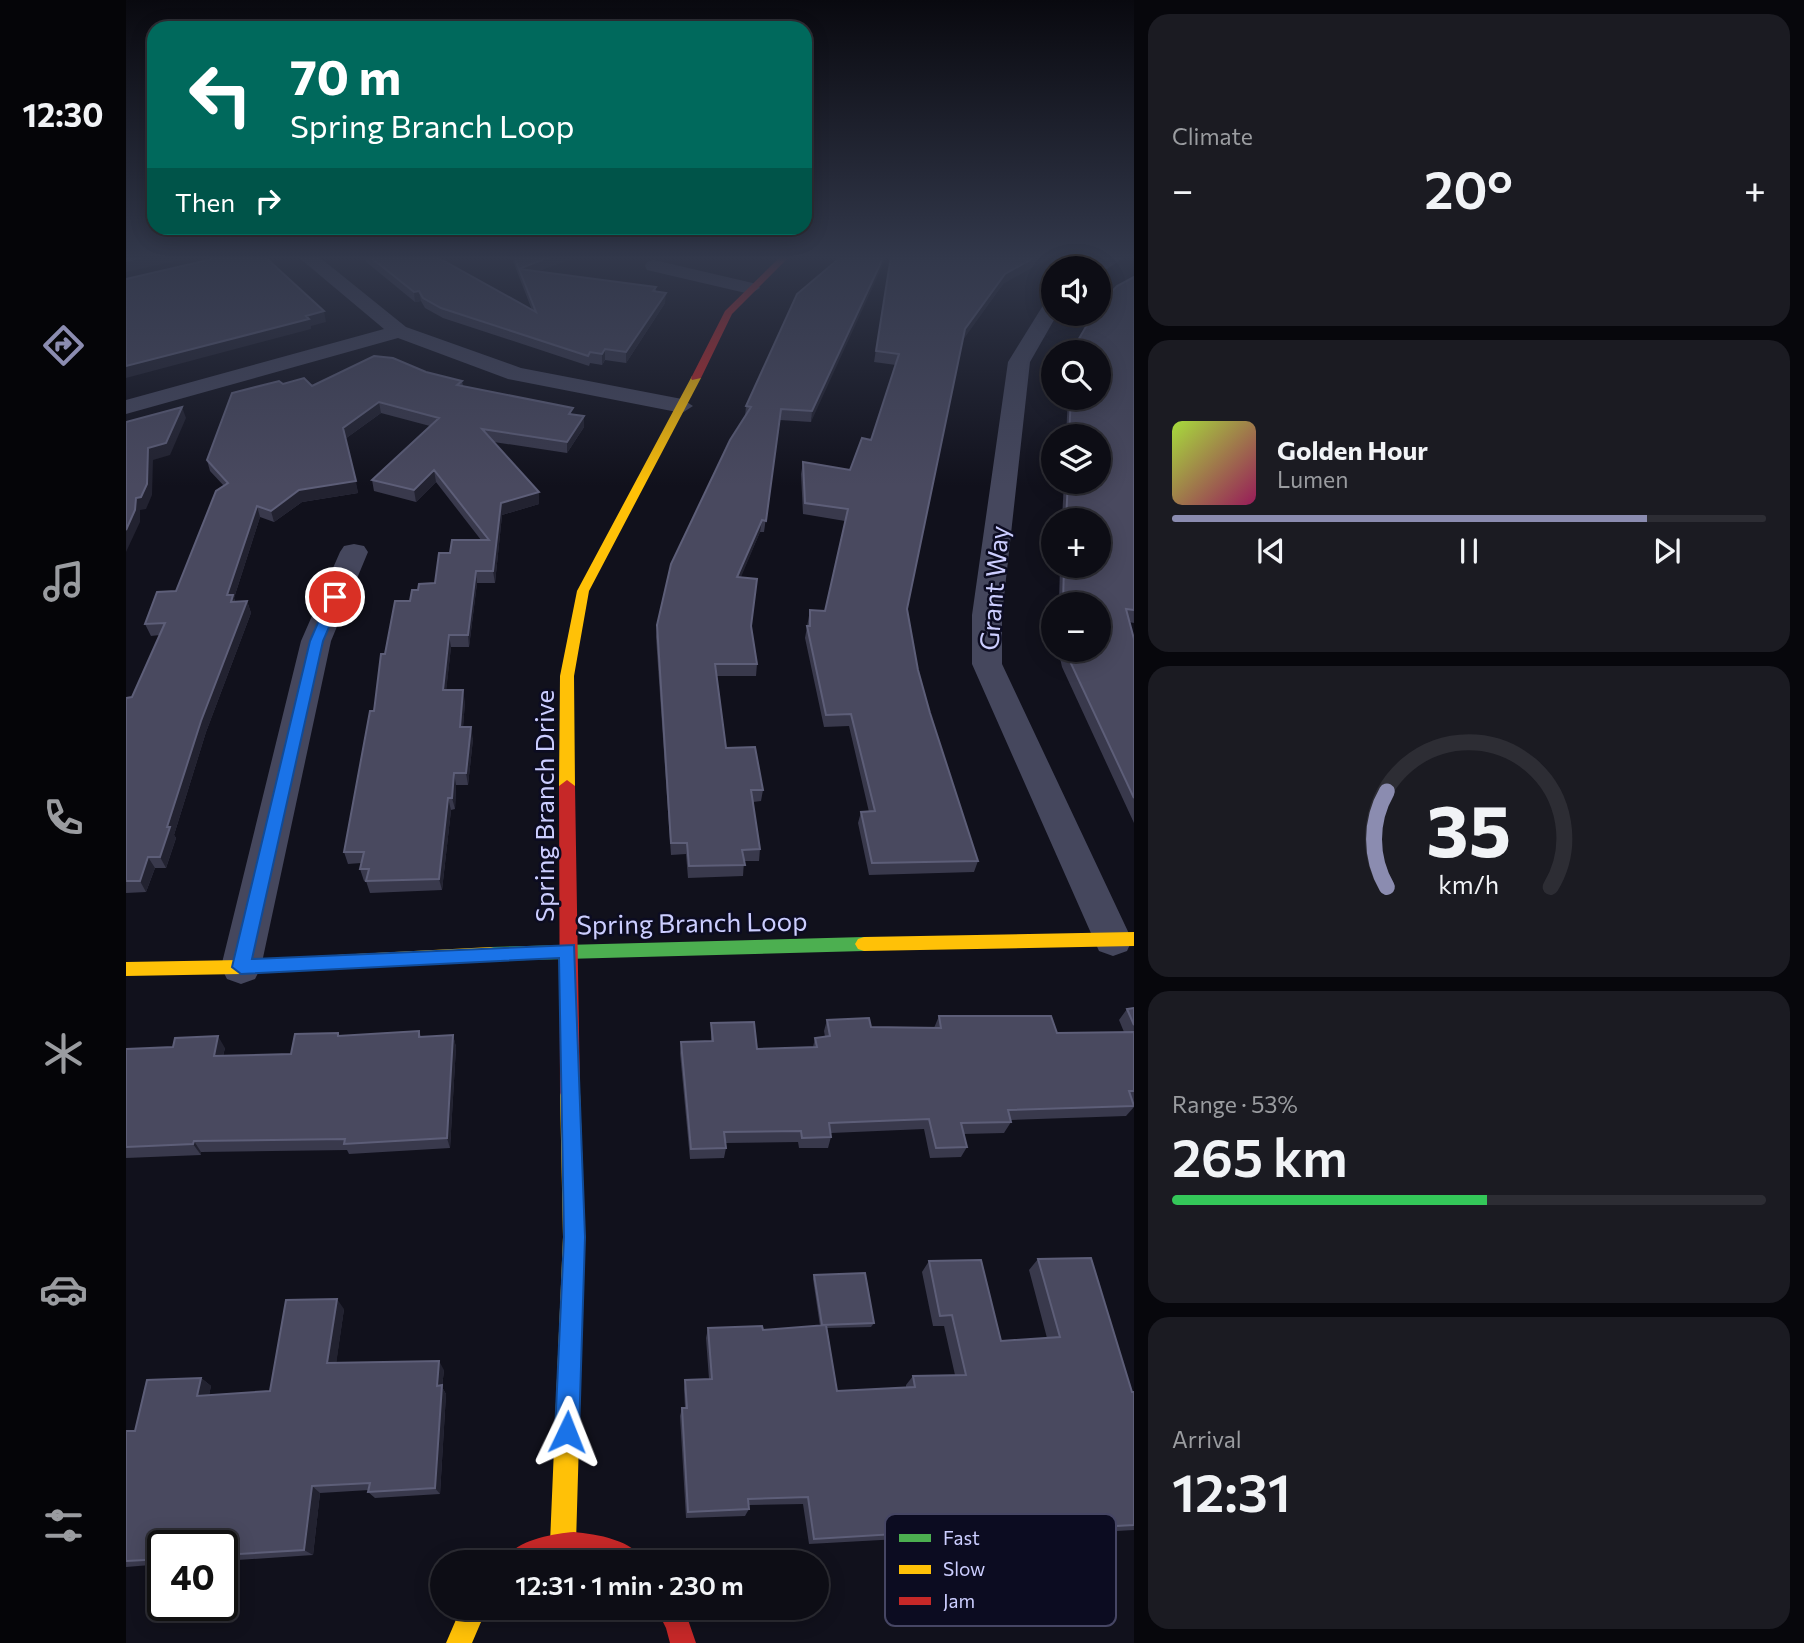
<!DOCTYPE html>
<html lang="en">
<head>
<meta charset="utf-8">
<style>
	:root { --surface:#0d0d15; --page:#1b1b22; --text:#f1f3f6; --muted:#9a9ca0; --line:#2d2d34; --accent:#8b8cb0 }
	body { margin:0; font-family:Commissioner,sans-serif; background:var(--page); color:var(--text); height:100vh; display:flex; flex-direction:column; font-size:26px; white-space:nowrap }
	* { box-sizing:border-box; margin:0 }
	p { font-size:23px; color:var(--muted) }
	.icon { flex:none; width:38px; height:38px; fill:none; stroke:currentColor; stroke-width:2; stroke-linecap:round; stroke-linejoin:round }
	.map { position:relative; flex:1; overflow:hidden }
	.details { display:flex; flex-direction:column; gap:14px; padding:14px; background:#07070c; width:670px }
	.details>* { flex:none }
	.guide { position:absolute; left:21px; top:21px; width:665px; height:214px; border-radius:21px; box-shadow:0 4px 18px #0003,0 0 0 2px var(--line); background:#00695c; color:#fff; overflow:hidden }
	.tools { position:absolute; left:915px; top:256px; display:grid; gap:14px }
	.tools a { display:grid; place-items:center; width:70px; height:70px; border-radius:50%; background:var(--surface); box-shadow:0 4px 18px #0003,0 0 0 2px var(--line); font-size:35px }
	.speed { position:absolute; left:21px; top:1530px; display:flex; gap:14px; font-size:35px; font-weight:700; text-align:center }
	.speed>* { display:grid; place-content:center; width:91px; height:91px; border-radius:50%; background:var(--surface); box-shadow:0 4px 18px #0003,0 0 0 2px var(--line); line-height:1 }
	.speed .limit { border:4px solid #111; border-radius:10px; background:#fff; color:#111 }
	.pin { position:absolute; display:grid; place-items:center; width:60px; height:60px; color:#fff; margin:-30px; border:4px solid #fff; border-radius:50%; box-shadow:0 2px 7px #0007 }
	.me { position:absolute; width:77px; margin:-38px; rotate:2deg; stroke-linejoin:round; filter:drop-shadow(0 0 5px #0008) }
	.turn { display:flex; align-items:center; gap:24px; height:147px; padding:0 28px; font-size:32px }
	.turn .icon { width:91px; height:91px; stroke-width:2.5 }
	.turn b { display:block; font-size:49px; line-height:60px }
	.then { display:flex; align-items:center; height:66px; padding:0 28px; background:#0003; gap:14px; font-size:26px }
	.big { font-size:52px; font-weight:600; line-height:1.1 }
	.details .card { flex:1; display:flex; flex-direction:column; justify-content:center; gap:10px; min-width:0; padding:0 24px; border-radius:21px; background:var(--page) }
	.details .dial { align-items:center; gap:0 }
	.dial svg { height:182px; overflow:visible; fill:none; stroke:var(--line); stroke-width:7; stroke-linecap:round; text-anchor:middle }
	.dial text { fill:var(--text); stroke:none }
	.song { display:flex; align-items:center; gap:21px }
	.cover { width:84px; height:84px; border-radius:10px; background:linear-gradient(135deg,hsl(80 70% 55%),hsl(330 70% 35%)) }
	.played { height:7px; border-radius:4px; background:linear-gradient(90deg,var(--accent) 80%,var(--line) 80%) }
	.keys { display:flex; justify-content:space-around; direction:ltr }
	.heat { display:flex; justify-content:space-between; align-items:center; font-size:38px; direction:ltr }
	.charge { height:10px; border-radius:5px; background:linear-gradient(90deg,#34c759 53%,var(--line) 0) }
	.trip { position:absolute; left:304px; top:1550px; width:399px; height:70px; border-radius:35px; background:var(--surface); box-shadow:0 4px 18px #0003,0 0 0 2px var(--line); font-weight:600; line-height:70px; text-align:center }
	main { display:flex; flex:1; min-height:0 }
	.tabs { display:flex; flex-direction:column; width:126px; justify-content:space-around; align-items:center; background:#050508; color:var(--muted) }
	.tabs .icon { width:49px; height:49px }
	.tabs .on { color:var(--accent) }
	.tabs b { font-size:32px; color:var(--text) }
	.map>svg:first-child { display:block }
</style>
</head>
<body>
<main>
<nav class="tabs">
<b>12:30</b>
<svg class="icon on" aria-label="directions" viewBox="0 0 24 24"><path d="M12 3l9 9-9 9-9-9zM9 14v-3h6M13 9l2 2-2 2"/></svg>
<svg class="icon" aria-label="music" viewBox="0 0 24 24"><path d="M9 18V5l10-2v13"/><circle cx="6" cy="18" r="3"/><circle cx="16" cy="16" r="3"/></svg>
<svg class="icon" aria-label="phone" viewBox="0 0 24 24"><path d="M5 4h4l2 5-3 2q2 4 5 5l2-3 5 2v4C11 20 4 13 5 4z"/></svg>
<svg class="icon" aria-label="climate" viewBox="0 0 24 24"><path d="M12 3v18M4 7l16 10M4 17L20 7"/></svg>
<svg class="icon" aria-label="car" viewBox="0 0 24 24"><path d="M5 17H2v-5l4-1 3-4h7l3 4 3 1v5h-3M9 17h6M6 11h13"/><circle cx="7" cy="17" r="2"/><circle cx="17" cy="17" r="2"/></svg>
<svg class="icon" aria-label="filters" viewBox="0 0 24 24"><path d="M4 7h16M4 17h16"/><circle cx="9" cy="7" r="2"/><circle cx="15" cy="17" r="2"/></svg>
</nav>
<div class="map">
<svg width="1008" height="1643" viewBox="0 0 1008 1643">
	<rect width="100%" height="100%" fill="#11111c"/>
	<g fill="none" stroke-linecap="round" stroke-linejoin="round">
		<path fill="#45475d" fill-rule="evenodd" d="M 171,256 L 192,256 L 280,327 L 395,368 L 556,399 L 567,406 L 556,413 L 382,379 L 272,338 L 0,414 L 0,400 L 258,329 Z
			M 979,256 L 1001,256 L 973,274 L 973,268 L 964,268 Z
			M 528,260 L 631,284 L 634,288 L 624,294 L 521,270 L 519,266 L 521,262 Z
			M 928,297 L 928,313 L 932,313 L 904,362 L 876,615 L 876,664 L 1006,940 L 1001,951 L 987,956 L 973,951 L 968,940 L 846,664 L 846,615 L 882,362 L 921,299 Z
			M 228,544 L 238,546 L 242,552 L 205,641 L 135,967 L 129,979 L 115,984 L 101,979 L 95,967 L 175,641 L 214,552 L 218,546 Z"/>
		<path fill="#4caf50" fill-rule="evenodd" d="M 738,937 L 744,939 L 747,944 L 744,949 L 738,951 L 365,961 L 359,959 L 356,954 L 359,949 L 365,947 Z"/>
		<path fill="#ffc107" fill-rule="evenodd" d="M 566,376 L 575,378 L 463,591 L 448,676 L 449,786 L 446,790 L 436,790 L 433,786 L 434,676 L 451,591 Z
			M 1008,932 L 1008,946 L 738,951 L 732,949 L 729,944 L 732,939 L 738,937 Z
			M 365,947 L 371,949 L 374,954 L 371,959 L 365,961 L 115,974 L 0,976 L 0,962 L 115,960 Z
			M 444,1084 L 451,1087 L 454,1093 L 459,1237 L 450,1543 L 446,1552 L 437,1556 L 428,1552 L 424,1543 L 437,1237 L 434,1093 L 437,1087 Z
			M 335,1608 L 361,1608 L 346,1643 L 320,1643 Z"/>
		<path fill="#c62828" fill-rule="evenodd" d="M 655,256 L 664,256 L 606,314 L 575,378 L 566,380 L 565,378 L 599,311 Z
			M 441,780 L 449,786 L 454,1093 L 451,1099 L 444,1102 L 437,1099 L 434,1093 L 433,786 Z
			M 448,1532 C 470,1534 509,1540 519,1563 L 479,1563 L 448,1558 L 417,1563 L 377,1563 C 387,1540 426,1534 448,1532 Z
			M 530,1608 L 558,1608 L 570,1643 L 544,1643 L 540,1628 Z"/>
	</g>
	<path fill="#39394c" d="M 233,256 L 309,256 L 406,310 L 385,256 L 452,256 L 412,271 L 530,287 L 530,291 L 539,303 L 500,363 L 479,360 L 476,365 L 464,363 L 463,366 L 317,318 L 299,308 L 295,301 L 289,302 Z
		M 716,256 L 685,422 L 654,420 L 638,532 L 634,532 L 614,578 L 631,664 L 630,676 L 591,676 L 600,748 L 637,790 L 635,801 L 627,802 L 634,849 L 633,861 L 618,861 L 617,876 L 562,878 L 560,854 L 545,855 L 530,637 L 531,625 L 619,417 L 620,406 Z
		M 765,256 L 877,284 L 837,339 L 781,609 L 792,670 L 804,713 L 852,861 L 848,872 L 743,875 L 732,823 L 735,812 L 743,812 L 723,726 L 698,727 L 679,638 L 684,610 L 699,611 L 719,521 L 677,514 L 675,474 L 677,462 L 724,470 L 745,440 L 770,365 L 748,362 Z
		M 1008,277 L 1008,623 L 1003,622 L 1008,639 L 1008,823 L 936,667 L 932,649 L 973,649 L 973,604 L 933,604 L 934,565 L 973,565 L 973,520 L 936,520 L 938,481 L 973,481 L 973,436 L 940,436 L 942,397 L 973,397 L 973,352 L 948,352 L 951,342 Z
		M 300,372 L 336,381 L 337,386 L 447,414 L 458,427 L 441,453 L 368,442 L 413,504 L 376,515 L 369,583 L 351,583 L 343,647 L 325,647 L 320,690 L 339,702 L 337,727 L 347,739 L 342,785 L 330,785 L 329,809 L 325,810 L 316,890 L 244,893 L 240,881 L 238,881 L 234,869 L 235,863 L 222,864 L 218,852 L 259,654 L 284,601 L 292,590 L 309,583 L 324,553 L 355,540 L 310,482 L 290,502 L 248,491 L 246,480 L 304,426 L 255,413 L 219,439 L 232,493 L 176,502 L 148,522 L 134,517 L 108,598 L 109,601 L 121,601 L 125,613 L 80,732 L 48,835 L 50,838 L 40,868 L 29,868 L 20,892 L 0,893 L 0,698 L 6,697 L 34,635 L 25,636 L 19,624 L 50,591 L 98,486 L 84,471 L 81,460 L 157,384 L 186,386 Z
		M 1008,1008 L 1008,1107 L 1000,1116 L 885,1120 L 885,1122 L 878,1133 L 837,1134 L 841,1147 L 835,1157 L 804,1158 L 798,1129 L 705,1133 L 705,1137 L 702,1148 L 673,1148 L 672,1142 L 599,1143 L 600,1148 L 598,1158 L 564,1159 L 554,1053 L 555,1042 L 585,1041 L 585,1023 L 631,1049 L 687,1047 L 689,1038 L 699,1037 L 698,1031 L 701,1020 L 745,1027 L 808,1028 L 813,1016 L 931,1033 L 998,1032 L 993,1020 L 1001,1009 Z
		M 293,1031 L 295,1037 L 327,1035 L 330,1047 L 324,1148 L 223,1154 L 221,1150 L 75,1152 L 75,1155 L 0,1158 L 0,1049 L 99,1048 L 97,1056 L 165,1054 L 214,1036 Z
		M 912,1259 L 1006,1392 L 1008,1392 L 1008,1530 L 919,1535 L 920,1537 L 908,1542 L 811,1547 L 809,1537 L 683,1544 L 677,1504 L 623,1505 L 623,1509 L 619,1516 L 560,1518 L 554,1416 L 556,1408 L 559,1408 L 558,1389 L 559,1380 L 583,1379 L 580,1338 L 582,1328 L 637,1330 L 694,1326 L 687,1279 L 688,1275 L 748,1323 L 745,1327 L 701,1328 L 711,1391 L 780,1387 L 780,1385 L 787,1376 L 829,1375 L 818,1326 L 807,1326 L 796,1272 L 803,1261 L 875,1341 L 921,1338 L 903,1270 Z
		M 218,1309 L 210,1363 L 318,1370 L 316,1387 L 320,1394 L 314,1494 L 249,1498 L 242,1492 L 243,1490 L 194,1493 L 187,1555 L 96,1561 L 96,1545 L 37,1545 L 37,1564 L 0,1567 L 0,1431 L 9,1431 L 75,1378 L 85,1386 L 83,1395 L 144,1391 Z"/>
	<path fill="#222230" d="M 23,256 L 72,256 L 0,272 L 0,261 Z
		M 426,256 L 452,256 L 397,277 L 393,269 L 394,279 L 393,269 Z
		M 758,256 L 761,256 L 685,422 L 686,411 Z
		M 911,256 L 927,256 L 877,284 L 837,340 L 839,329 L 879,274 Z
		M 293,291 L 295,301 L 289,302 L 288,292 Z
		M 540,293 L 539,303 L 500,363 L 500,352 Z
		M 198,311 L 200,322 L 185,326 L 185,329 L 0,378 L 0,366 Z
		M 479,349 L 479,360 L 476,365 L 476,354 Z
		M 253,402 L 255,413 L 219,439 L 217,428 Z
		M 56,407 L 60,418 L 44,455 L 27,460 L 26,495 L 20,509 L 14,510 L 14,522 L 0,552 L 0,530 L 10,498 L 22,448 Z
		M 458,416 L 458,427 L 441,453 L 441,442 Z
		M 308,470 L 310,482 L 290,502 L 288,490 Z
		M 230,481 L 232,493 L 176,502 L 148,522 L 145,511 L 173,490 Z
		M 413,492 L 413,504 L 376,515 L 369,583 L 367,571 L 375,503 Z
		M 131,506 L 134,517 L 108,598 L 111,607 L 101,595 Z
		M 636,520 L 634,532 L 610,589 L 611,577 Z
		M 350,571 L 351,583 L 343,647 L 342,635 Z
		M 121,601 L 125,613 L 80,732 L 48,835 L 50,838 L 40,868 L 34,857 L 41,827 L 75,721 Z
		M 323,635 L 325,647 L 319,702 L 317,690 Z
		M 337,690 L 339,702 L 336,739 L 334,727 Z
		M 345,727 L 347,739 L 342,785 L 340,773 Z
		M 328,773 L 330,785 L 329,809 L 326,798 Z
		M 322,798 L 325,810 L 316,890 L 313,879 Z
		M 22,857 L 29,868 L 20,892 L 14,881 Z
		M 327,1035 L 330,1047 L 324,1148 L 321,1138 Z
		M 92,1036 L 99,1048 L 94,1067 L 88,1056 Z
		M 68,1141 L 75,1152 L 75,1155 L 67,1144 Z
		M 211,1299 L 218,1309 L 209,1372 L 201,1363 Z
		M 313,1361 L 318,1370 L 316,1387 L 320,1394 L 314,1494 L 309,1488 L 311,1386 Z
		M 75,1378 L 85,1386 L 81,1404 L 71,1396 Z
		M 186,1486 L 194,1493 L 187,1555 L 178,1550 Z"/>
	<path fill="#49495f" stroke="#5d5e78" stroke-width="2" d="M 0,256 L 23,256 L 0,261 Z
		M 99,256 L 138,256 L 198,311 L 180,316 L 183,319 L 0,366 L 0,279 Z
		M 243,256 L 309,256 L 410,312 L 393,269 L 530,287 L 527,291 L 540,293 L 500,352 L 479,349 L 476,354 L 464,352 L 462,356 L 315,308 L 297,298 L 293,291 L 288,292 Z
		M 388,256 L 426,256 L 393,269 Z
		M 716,256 L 758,256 L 686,411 L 655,409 L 640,521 L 636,520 L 611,577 L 631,579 L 625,626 L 631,664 L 589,664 L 600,748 L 629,747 L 637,790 L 625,790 L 634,849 L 616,850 L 619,865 L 563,866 L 561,843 L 545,843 L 531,625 L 545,564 L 604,440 L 625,407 L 620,406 L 671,294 Z
		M 765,256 L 911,256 L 879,274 L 839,329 L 781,609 L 792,670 L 804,713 L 852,861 L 746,863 L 735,812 L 749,811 L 725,714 L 700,715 L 681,626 L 684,626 L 684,610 L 699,611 L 722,509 L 679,503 L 677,462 L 724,470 L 736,438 L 745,440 L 773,354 L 750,351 Z
		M 1008,277 L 1008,610 L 1000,609 L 1008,639 L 1008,798 L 941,655 L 940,649 L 973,649 L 973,604 L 937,604 L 938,565 L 973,565 L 973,520 L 940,520 L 942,481 L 973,481 L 973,436 L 943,436 L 945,397 L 973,397 L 973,352 L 951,352 L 951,342 L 968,313 L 973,313 L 973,306 L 975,303 L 991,286 Z
		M 248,356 L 267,358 L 300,372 L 336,381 L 331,385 L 447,408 L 443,414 L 458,416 L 441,442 L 356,429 L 413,492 L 375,503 L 367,571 L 350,571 L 342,635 L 323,635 L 317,690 L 337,690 L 334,727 L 345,727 L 340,773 L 328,773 L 326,798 L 322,798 L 313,879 L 240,881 L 243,869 L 234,869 L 238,852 L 218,852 L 244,711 L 248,711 L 255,654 L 259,654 L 269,601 L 284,601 L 286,590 L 292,590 L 293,584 L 309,583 L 313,553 L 324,553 L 326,540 L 363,540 L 308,470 L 288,490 L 246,480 L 313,418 L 253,402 L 217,428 L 230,481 L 173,490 L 145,511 L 131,506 L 101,595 L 107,595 L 105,602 L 121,601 L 75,721 L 41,827 L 44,827 L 34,857 L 22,857 L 14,881 L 0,881 L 0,698 L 6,697 L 39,623 L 19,624 L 31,592 L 50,591 L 90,491 L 102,483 L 81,460 L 106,393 L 153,381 L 157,384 L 178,378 L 186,386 Z
		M 56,407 L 40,443 L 22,448 L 21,484 L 15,497 L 10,498 L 9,510 L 0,530 L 0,422 Z
		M 1008,1008 L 1008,1025 L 1001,1009 Z
		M 813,1016 L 925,1016 L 931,1033 L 1008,1032 L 1008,1091 L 1003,1091 L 1008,1106 L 882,1110 L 885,1122 L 835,1123 L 841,1147 L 810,1148 L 803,1119 L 703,1123 L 705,1137 L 676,1138 L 675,1131 L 598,1132 L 600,1148 L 565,1149 L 555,1042 L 587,1041 L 585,1023 L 628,1022 L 631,1049 L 691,1047 L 689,1038 L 704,1036 L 701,1020 L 743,1018 L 745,1027 L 815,1028 Z
		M 293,1031 L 293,1037 L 327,1035 L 321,1138 L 218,1144 L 219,1139 L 68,1141 L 67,1144 L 0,1147 L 0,1049 L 47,1047 L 49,1038 L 92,1036 L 88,1056 L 165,1054 L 169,1034 L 212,1033 L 212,1036 Z
		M 965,1258 L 1006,1392 L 1008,1392 L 1008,1525 L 918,1530 L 920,1537 L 820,1542 L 818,1531 L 688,1539 L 682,1497 L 622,1499 L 623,1509 L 562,1512 L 556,1408 L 561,1408 L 559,1380 L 586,1379 L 582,1328 L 636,1326 L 637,1330 L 700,1325 L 711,1391 L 789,1387 L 787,1376 L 840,1375 L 826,1315 L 814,1316 L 803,1261 L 855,1260 L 875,1341 L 934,1337 L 912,1259 Z
		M 739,1273 L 748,1323 L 696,1325 L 688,1275 Z
		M 211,1299 L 201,1363 L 313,1361 L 311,1386 L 316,1385 L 309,1488 L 242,1492 L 244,1483 L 186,1486 L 178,1550 L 96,1555 L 96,1545 L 37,1545 L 37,1559 L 0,1561 L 0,1431 L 9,1431 L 21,1380 L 75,1378 L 71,1396 L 144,1391 L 160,1300 Z"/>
	<linearGradient id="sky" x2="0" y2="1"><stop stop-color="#09090f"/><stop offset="0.53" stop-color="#32384b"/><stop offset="1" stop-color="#32384b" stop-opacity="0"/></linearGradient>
	<rect width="1008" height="486" fill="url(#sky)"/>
	<path fill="#1a73e8" stroke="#114b97" stroke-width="2" d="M 209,593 L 216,597 L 197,641 L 126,959 L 448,945 L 459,1237 L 453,1432 L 449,1440 L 441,1444 L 433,1440 L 429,1432 L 438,1237 L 433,958 L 115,974 L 106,967 L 184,641 L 203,597 Z"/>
	<g text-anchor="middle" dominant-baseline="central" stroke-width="5" stroke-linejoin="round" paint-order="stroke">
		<g font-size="26" fill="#ccceff" stroke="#0c0c21">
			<text transform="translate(867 588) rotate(-85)">Grant Way</text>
			<text transform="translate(417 806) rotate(-90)">Spring Branch Drive</text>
			<text transform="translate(566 922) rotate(-1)">Spring Branch Loop</text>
		</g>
	</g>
	<rect x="759" y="1514" width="231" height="112" rx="10" fill="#0c0c21" stroke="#464664" stroke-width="2"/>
	<rect x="773" y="1534" width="32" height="8" fill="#4caf50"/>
	<rect x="773" y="1565" width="32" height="9" fill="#ffc107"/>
	<rect x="773" y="1597" width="32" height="8" fill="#c62828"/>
	<g font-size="19" fill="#ccceff">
		<text x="817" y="1545">Fast</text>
		<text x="817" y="1576">Slow</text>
		<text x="817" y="1608">Jam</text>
	</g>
</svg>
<div class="tools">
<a><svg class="icon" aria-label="sound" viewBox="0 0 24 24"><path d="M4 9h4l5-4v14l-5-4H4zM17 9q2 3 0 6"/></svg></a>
<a><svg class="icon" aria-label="search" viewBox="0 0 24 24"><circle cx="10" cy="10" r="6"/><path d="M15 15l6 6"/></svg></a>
<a><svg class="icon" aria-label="layers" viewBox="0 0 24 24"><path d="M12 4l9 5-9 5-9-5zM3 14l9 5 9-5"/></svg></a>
<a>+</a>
<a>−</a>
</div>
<div class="speed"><div class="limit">40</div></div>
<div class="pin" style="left:209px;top:597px;background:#d93025"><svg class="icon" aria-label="arrive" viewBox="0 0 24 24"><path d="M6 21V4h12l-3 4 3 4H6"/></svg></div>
<svg class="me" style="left:441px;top:1432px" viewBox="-20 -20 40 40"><path d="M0-17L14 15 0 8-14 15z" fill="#1a73e8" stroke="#fff" stroke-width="4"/></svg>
<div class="trip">12:31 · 1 min · 230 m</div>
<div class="guide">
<div class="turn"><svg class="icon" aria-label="left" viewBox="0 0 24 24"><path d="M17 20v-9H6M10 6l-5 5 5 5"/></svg><div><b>70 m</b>Spring Branch Loop</div></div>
<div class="then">Then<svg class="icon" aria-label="right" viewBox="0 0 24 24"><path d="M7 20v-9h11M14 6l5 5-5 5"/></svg></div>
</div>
</div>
<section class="details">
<div class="card"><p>Climate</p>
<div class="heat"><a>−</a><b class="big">20°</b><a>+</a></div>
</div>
<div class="card">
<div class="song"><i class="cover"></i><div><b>Golden Hour</b><p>Lumen</p></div></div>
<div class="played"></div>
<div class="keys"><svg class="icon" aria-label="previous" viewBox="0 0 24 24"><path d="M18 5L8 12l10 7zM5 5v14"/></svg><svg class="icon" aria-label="pause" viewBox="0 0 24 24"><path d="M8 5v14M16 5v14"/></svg><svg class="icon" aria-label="next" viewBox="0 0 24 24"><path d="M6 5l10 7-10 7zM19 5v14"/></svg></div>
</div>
<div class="card dial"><svg viewBox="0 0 100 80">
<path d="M14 69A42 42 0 1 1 86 69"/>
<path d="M14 69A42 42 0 0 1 14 27" stroke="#8b8cb0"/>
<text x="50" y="56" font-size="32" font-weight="700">35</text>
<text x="50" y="72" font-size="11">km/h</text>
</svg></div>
<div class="card"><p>Range · 53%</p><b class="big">265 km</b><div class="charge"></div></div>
<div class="card"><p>Arrival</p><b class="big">12:31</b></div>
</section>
</main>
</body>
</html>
